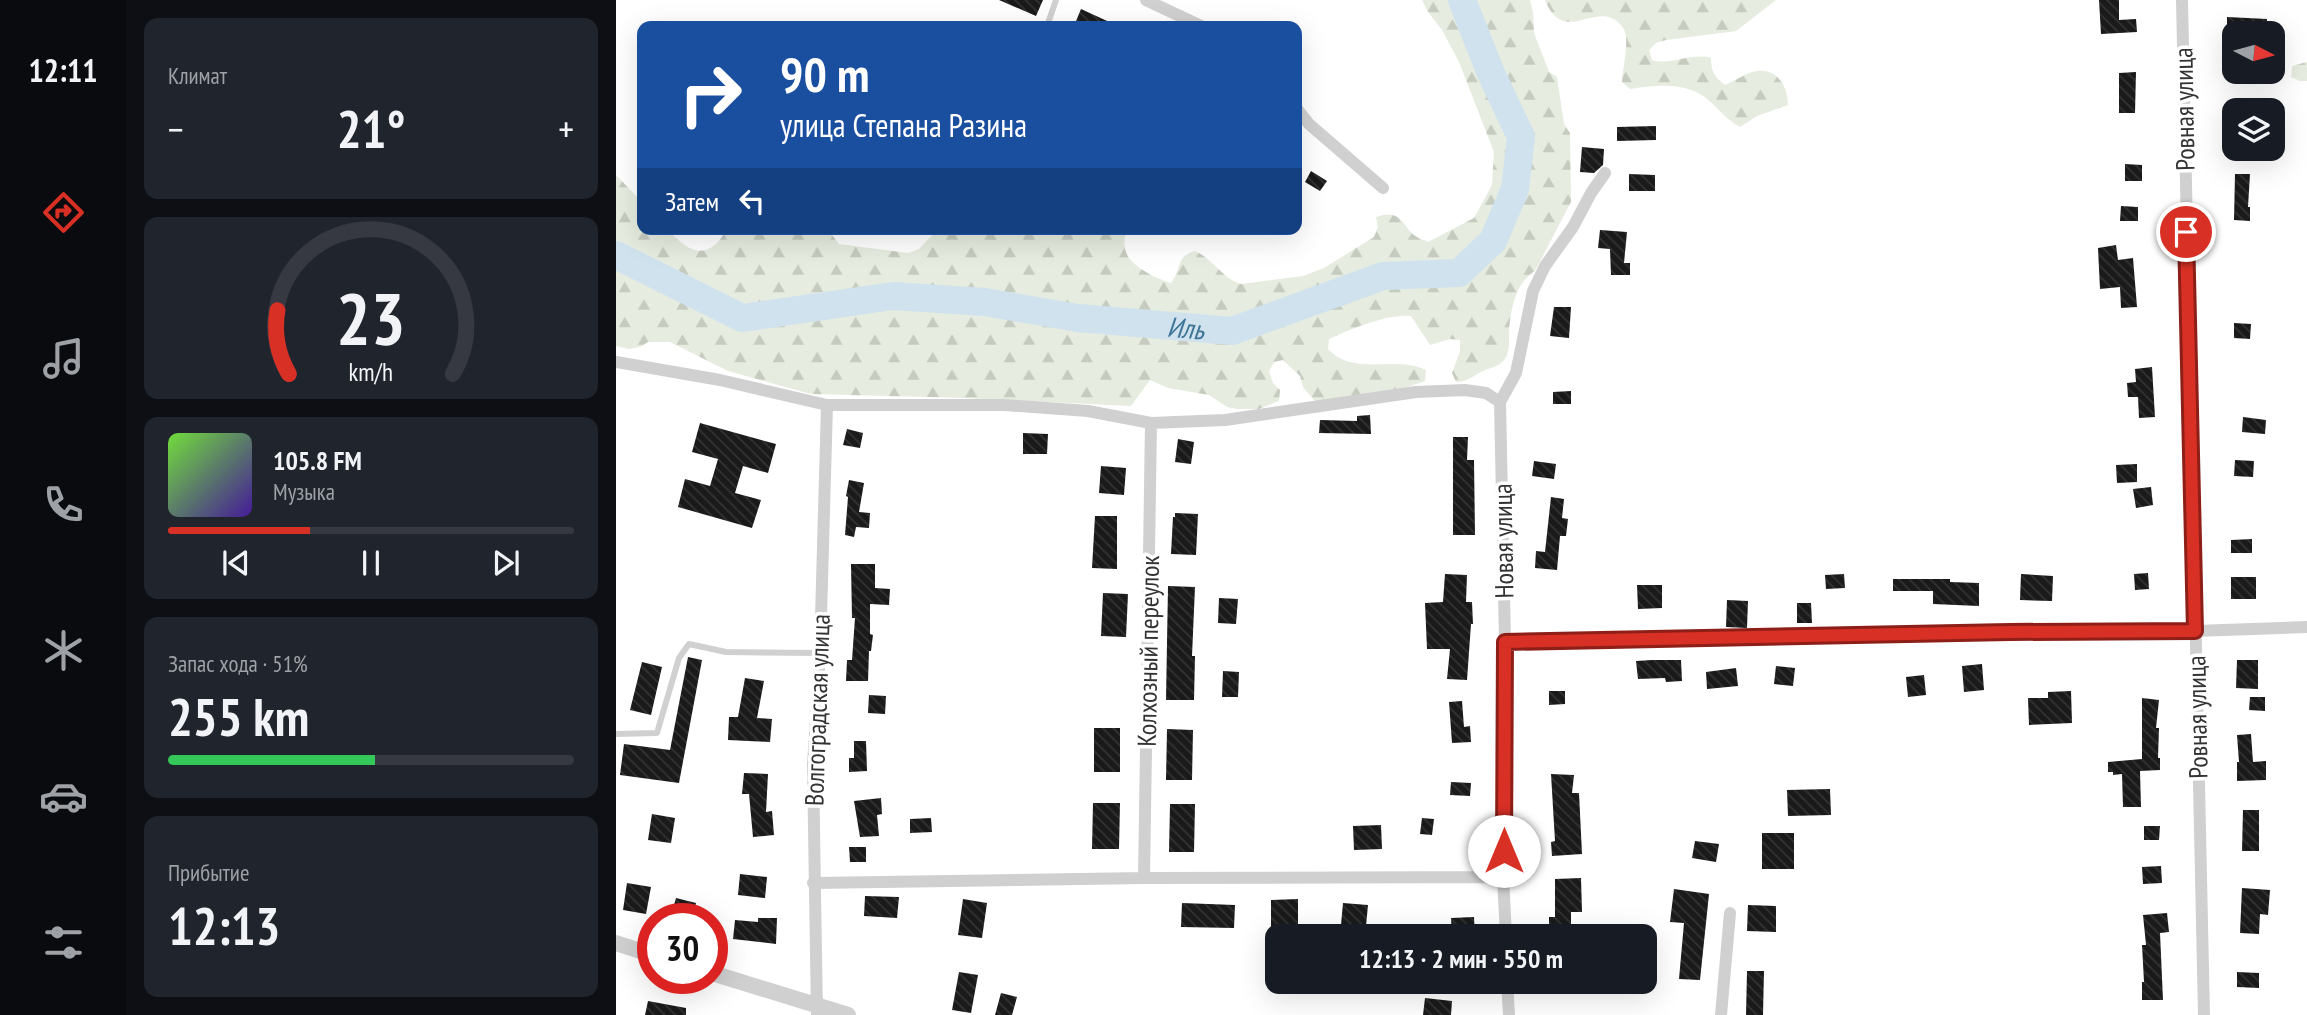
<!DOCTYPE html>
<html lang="ru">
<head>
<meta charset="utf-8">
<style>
	:root { --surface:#171b24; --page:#20242c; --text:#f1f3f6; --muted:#9ea1a6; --line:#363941; --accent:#d93025 }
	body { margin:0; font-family:"PT Sans Narrow",sans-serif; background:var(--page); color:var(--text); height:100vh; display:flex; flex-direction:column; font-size:26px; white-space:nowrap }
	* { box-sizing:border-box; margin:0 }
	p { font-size:23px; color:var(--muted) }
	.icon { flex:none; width:38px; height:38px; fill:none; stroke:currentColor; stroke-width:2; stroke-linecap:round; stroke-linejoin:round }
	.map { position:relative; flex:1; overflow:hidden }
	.side { display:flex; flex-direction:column; gap:18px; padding:18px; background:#0d0f14; width:490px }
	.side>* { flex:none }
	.top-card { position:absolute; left:21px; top:21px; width:665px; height:214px; border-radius:14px; box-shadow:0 7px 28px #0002; background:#1a4fa0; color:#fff; overflow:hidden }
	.needle { width:46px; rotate:96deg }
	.buttons { position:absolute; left:1606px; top:21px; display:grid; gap:14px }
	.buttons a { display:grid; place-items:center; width:63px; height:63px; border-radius:14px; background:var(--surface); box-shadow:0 7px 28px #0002; font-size:35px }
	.speed { position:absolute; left:21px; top:903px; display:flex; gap:14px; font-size:35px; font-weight:700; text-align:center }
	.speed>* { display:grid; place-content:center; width:91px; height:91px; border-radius:50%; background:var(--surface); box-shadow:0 7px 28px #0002; line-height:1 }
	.speed .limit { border:10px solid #d22; background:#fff; color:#111 }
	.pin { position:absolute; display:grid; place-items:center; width:60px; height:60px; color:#fff; margin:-30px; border:4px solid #fff; border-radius:50%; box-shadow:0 2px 7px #0007 }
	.me { position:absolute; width:77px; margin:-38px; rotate:0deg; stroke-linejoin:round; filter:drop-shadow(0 0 5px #0008) }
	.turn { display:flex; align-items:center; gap:24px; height:147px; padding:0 28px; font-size:32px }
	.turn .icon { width:91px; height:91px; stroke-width:2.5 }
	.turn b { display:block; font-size:49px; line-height:60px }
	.then { display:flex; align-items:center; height:66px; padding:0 28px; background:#0003; gap:14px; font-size:26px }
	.big { font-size:52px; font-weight:700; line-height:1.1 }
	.side .card { flex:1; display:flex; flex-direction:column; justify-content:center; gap:10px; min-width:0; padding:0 24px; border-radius:14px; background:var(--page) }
	.side .dial { align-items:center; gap:0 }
	.dial svg { height:182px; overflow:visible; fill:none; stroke:var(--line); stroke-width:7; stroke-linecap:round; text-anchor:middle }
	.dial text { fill:var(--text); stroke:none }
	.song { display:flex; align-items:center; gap:21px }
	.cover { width:84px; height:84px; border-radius:10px; background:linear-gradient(135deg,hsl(100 70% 55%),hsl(260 70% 35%)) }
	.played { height:7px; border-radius:4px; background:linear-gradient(90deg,var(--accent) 35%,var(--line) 35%) }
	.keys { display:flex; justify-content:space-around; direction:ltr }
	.heat { display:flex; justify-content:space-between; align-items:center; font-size:38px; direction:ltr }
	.charge { height:10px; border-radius:5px; background:linear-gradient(90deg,#34c759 51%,var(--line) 0) }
	.trip { position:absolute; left:649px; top:924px; width:392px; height:70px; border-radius:14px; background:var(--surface); box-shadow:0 7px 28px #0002; font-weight:700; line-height:70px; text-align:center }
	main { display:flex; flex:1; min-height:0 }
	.tabs { display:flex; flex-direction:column; width:126px; justify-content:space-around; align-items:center; background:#090b0e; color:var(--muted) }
	.tabs .icon { width:49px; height:49px }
	.tabs .active { color:var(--accent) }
	.tabs b { font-size:32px; color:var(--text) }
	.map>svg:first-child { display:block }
</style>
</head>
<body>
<main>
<nav class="tabs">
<b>12:11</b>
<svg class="icon active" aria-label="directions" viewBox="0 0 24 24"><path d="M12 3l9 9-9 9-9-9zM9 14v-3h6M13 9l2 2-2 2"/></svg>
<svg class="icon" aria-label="music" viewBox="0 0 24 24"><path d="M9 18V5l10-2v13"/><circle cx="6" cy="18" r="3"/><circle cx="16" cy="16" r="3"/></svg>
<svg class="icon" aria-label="phone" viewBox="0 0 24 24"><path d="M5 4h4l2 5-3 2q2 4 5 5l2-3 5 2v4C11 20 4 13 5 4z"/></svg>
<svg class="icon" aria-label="climate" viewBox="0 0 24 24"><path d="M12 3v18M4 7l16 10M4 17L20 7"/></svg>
<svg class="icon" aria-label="car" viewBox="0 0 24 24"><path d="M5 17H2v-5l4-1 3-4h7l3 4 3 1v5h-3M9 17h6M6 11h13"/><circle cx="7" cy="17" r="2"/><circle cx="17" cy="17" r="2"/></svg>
<svg class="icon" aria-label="filters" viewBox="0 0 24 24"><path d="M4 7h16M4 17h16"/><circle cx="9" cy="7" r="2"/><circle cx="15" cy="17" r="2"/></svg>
</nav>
<section class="side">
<div class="card"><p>Климат</p>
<div class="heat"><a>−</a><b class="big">21°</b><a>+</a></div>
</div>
<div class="card dial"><svg viewBox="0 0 100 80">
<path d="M14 69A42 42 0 1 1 86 69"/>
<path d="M14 69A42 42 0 0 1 9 41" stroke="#d93025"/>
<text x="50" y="56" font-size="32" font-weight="700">23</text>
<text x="50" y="72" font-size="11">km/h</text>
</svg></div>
<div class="card">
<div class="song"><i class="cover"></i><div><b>105.8 FM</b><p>Музыка</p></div></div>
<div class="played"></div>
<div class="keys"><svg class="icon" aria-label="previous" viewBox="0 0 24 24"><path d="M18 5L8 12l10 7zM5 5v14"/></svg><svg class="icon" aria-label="pause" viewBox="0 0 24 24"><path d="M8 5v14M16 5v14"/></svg><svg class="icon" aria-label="next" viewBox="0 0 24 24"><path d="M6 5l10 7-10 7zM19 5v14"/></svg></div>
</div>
<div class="card"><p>Запас хода · 51%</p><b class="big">255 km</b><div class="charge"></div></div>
<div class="card"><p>Прибытие</p><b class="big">12:13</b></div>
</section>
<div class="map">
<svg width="1691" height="1015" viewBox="0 0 1691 1015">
	<defs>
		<pattern id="forest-firs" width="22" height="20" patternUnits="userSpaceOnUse" patternTransform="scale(1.75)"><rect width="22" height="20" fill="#e6ecdf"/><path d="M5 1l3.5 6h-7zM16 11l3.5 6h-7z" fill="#c6cbc0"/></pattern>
		<pattern id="building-back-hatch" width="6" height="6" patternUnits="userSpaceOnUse" patternTransform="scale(1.75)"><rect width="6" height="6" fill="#1a1a1a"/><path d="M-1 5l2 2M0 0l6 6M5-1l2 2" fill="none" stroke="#333"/></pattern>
	</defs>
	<rect width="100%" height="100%" fill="#fff"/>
	<path fill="url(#forest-firs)" d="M 806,0 L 914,0 L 917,12 L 918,33 L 933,72 L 941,77 L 948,124 L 954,133 L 955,202 L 919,271 C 899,283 894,312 893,334 C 893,343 894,352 888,360 C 883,366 877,367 869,370 C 858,375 852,382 840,382 L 836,373 L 844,351 L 844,340 L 834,339 L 814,345 L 795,316 C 773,313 734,329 713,339 L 712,349 C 738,377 776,355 810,370 L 809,381 L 789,388 L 702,405 L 687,387 L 684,376 L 667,360 L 658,362 L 653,371 L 657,383 L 664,390 L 663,401 L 643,409 L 621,409 L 611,407 L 593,395 L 552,388 L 534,380 L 515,406 L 348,398 L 195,394 L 112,371 L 54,342 L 32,342 L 24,347 L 13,349 L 0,346 L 0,175 L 26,202 L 26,229 L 51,229 C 74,254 92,262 111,229 L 216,229 L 216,235 L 223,244 L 292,253 L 303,249 L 322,229 L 510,229 C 509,236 507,245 510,252 C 514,266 541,279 555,283 C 566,269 559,257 579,251 C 597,259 607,279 625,284 L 687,276 L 708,268 L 758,237 L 762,227 L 760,217 C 778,211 783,216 793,230 C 797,236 805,239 812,242 L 858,218 L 876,185 L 878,152 L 843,62 L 826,30 L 812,12 Z
		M 929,0 L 1160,0 L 1120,31 L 1050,40 L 1040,43 L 1033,50 L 1036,60 C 1056,66 1074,52 1095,58 C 1095,71 1098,77 1109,85 C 1119,81 1131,72 1141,71 C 1162,68 1172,88 1172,105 L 1141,116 L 1124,127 C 1111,120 1102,108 1090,98 C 1069,82 1039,85 1014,89 L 1006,82 C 1007,68 1011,51 1010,37 C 1010,32 1007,27 1003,23 C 979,0 948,47 929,0 Z
		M 1691,62 L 1691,81 L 1684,81 L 1675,77 L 1676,66 Z"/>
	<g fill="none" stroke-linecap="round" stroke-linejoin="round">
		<path stroke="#cfe2ee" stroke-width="28" id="s1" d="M 0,255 L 126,318 L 277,296 L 369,302 L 462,318 L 616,331 L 767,276 L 843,273 L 877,241 L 899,189 L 905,137 L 874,71 L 846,0"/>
	</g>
	<path fill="url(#building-back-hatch)" d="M 383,0 L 427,0 L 420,16 Z
		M 1483,0 L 1503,0 L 1503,20 L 1520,19 L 1521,32 L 1485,34 Z
		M 465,9 L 502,26 L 458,26 Z
		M 1611,17 L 1651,19 L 1650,33 L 1611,31 Z
		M 1520,72 L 1519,113 L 1503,113 L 1503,73 Z
		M 1040,126 L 1040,140 L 1001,141 L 1001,127 Z
		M 966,147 L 988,149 L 987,165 L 978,173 L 964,172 Z
		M 1509,164 L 1526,165 L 1526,181 L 1509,181 Z
		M 695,171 L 711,181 L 704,191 L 689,182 Z
		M 1013,174 L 1039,175 L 1039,191 L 1013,191 Z
		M 1619,174 L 1634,174 L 1632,207 L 1634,207 L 1634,221 L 1618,220 Z
		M 1505,206 L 1522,207 L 1522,221 L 1504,221 Z
		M 984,230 L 1011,232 L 1008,263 L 1014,263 L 1014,275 L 995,275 L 994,249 L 982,248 Z
		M 1500,245 L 1502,260 L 1517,258 L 1521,307 L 1505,308 L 1504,287 L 1484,289 L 1482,248 Z
		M 938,307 L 955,307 L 953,338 L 934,336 Z
		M 1618,323 L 1635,324 L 1634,339 L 1618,338 Z
		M 1536,367 L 1539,417 L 1523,418 L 1522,397 L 1512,397 L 1511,383 L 1520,382 L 1519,369 Z
		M 955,391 L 955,404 L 937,404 L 937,392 Z
		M 754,415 L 755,434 L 703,433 L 704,420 L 741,421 L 741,416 Z
		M 1627,417 L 1650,420 L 1649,434 L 1626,432 Z
		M 84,423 L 160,444 L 152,473 L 127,466 L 119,493 L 145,500 L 136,528 L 62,507 L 69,479 L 94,486 L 102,459 L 76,452 Z
		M 231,429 L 247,433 L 244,448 L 227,445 Z
		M 407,433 L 432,434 L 431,454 L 407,454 Z
		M 837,437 L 852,437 L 851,460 L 858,460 L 859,535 L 837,535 Z
		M 562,439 L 578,442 L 575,464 L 559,462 Z
		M 1619,460 L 1638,461 L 1637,477 L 1618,476 Z
		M 918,461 L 940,464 L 938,479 L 916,476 Z
		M 1521,464 L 1521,482 L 1501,483 L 1500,465 Z
		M 485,466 L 510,468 L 508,495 L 483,493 Z
		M 233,480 L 248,483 L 243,512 L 254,513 L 253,528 L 240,527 L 238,537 L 229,535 L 232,497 L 230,496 Z
		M 1535,487 L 1537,505 L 1520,508 L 1517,489 Z
		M 935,497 L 948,499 L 946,518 L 952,519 L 950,536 L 944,536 L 941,570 L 919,568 L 920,551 L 929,552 Z
		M 559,513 L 582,514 L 580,555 L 555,554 L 557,517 L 559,517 Z
		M 479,516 L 501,516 L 501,569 L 476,568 Z
		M 1636,539 L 1636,553 L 1615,553 L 1615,540 Z
		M 235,564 L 259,564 L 259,588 L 274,589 L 273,605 L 254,604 L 254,634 L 257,635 L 255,651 L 253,651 L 252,681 L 230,681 L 231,660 L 236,660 L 239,618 L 236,618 Z
		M 1532,573 L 1533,589 L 1519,590 L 1518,574 Z
		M 829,574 L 851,575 L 850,602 L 856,602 L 857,624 L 855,624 L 851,680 L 831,679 L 834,649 L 811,649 L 809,603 L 827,602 Z
		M 1228,574 L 1229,588 L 1210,589 L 1209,575 Z
		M 1405,574 L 1437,576 L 1436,601 L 1404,600 Z
		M 1615,577 L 1640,577 L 1640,599 L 1615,599 Z
		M 1277,579 L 1334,579 L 1334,582 L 1363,583 L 1363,606 L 1317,604 L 1317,591 L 1277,591 Z
		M 1021,585 L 1046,585 L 1046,608 L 1022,609 Z
		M 552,586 L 579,587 L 576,656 L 579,656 L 578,700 L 550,700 Z
		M 487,593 L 512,594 L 510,637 L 485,636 Z
		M 603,598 L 622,599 L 620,624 L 602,623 Z
		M 1111,600 L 1132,601 L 1131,628 L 1110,627 Z
		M 1181,603 L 1195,603 L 1196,623 L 1181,623 Z
		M 72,657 L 86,660 L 63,783 L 4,775 L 8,744 L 54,750 Z
		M 1036,660 L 1065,660 L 1066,681 L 1050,682 L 1049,678 L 1022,679 L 1020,661 Z
		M 1621,660 L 1642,660 L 1642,689 L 1620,688 Z
		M 26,662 L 46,667 L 35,715 L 14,710 Z
		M 1366,664 L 1368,690 L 1348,692 L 1346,666 Z
		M 1160,666 L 1179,668 L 1177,686 L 1158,684 Z
		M 1120,668 L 1122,686 L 1091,689 L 1090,672 Z
		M 607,671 L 623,672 L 622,697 L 606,697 Z
		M 1308,675 L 1310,695 L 1292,697 L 1290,677 Z
		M 129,678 L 148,681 L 141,718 L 156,719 L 154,742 L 112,740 L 113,717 L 122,717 Z
		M 933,691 L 949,691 L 949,704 L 933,705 Z
		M 1455,691 L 1456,723 L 1413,725 L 1412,698 L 1432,698 L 1432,692 Z
		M 253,695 L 270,696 L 269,714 L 252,713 Z
		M 1634,697 L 1649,697 L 1649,711 L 1633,710 Z
		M 1526,698 L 1543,700 L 1540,728 L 1543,728 L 1542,758 L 1544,758 L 1544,770 L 1524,771 L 1525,807 L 1507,807 L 1506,774 L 1497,775 L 1497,772 L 1492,772 L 1492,762 L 1526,759 Z
		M 846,701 L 848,727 L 854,726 L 855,742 L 836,743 L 833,702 Z
		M 478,728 L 504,728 L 504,772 L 478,772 Z
		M 551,729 L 577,730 L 576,780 L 550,780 Z
		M 1635,734 L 1637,762 L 1650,761 L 1650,780 L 1621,781 L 1621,762 L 1623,762 L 1621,735 Z
		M 238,741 L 250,741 L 251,771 L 233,772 L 233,758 L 238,758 Z
		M 128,773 L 152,774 L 150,812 L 156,811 L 158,835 L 137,837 L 133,794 L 126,794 Z
		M 935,774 L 958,775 L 956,793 L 963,793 L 966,854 L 936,856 L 935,842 L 939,841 Z
		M 835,782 L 855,783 L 854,796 L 834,795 Z
		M 1214,789 L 1215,815 L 1172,816 L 1171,790 Z
		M 265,798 L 266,814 L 261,815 L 263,836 L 244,837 L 238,801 Z
		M 477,803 L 504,803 L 503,849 L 476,849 Z
		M 554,804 L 579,804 L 578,852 L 553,852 Z
		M 1627,810 L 1643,810 L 1643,851 L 1626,851 Z
		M 36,814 L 59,818 L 55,843 L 32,840 Z
		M 315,818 L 316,832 L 294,833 L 294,819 Z
		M 806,818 L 818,819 L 816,835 L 804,834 Z
		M 765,825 L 766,849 L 738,850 L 737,826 Z
		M 1528,826 L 1544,826 L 1543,840 L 1528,840 Z
		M 1146,833 L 1178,833 L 1178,869 L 1146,869 Z
		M 1079,841 L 1103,844 L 1100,862 L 1076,858 Z
		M 233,847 L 250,847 L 250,862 L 234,862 Z
		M 1545,866 L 1546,883 L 1527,884 L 1526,867 Z
		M 124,874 L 151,877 L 149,898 L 122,895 Z
		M 965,878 L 966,912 L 955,912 L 955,936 L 933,936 L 933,917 L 939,917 L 939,879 Z
		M 11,883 L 35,887 L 30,914 L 7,910 Z
		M 1626,888 L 1654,890 L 1652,915 L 1644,914 L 1643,934 L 1624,933 Z
		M 1058,889 L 1093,894 L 1084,980 L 1063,979 L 1068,923 L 1054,922 Z
		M 249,896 L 283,897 L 281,918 L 248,916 Z
		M 60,898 L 80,903 L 76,919 L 54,919 Z
		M 347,899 L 371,903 L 366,938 L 342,935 Z
		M 682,899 L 682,928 L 655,928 L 655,900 Z
		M 566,903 L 619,905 L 618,928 L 565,927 Z
		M 727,903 L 752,905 L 750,926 L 725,925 Z
		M 1132,905 L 1160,906 L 1160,932 L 1131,931 Z
		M 1551,913 L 1553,932 L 1544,933 L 1547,1000 L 1526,1000 L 1526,982 L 1528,982 L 1526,945 L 1530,945 L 1527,915 Z
		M 858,917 L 859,936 L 836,936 L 835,918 Z
		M 142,918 L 161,918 L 160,944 L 117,939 L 119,920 L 142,922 Z
		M 1131,971 L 1148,971 L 1147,1015 L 1130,1015 Z
		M 343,972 L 362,975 L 355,1013 L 336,1010 Z
		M 1621,972 L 1643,973 L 1643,988 L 1621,987 Z
		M 385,993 L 401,997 L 396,1015 L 379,1015 Z
		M 809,998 L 836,1001 L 835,1015 L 807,1015 Z
		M 32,1001 L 70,1008 L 70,1015 L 29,1015 Z"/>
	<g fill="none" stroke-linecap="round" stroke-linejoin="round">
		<path stroke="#d0d0d0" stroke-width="6" d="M 431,26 L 440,0
			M 0,734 L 41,733 L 63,658 L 73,644 L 110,652 L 204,653"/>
		<path stroke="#d0d0d0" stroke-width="12" d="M 530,0 L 585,26
			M 1566,0 L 1588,1015
			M 681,109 L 693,124 L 767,188
			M 0,362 L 104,380 L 211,405 L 388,405 L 472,411 L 535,423 L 609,420 L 800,392 L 849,390 L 870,393 L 884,402
			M 889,642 L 1394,632 L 1579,631 L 1691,627
			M 528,878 L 535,423
			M 197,883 L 528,878 L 887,877
			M 890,936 L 887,877 L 889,642 L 884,402 L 900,373 L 917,291 L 929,266 L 957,227 L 975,193 L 989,173
			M 891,982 L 893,1015
			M 201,1015 L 197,765 L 204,653 L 211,405
			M 1105,1015 L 1114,913"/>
		<path stroke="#d0d0d0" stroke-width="16" d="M 0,943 L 37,955
			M 96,973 L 232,1015"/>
	</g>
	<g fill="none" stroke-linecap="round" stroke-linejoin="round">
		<defs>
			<path id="route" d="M 888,851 L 889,642 L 1394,632 L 1579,631 L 1570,232"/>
		</defs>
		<use href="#route" stroke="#8d1f18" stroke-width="18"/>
		<use href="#route" stroke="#d93025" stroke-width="12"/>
	</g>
	<g text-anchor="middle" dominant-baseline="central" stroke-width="7" stroke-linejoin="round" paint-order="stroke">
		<g font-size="26" fill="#333" stroke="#fff">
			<text transform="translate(1568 109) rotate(-91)">Ровная улица</text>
			<text transform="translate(887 541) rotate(-91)">Новая улица</text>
			<text transform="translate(532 651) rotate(-89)">Колхозный переулок</text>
			<text transform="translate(201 710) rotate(-88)">Волгоградская улица</text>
			<text transform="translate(1581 717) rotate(-91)">Ровная улица</text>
		</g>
		<g font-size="28" font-style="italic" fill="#3f7597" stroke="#fff">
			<text stroke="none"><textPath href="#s1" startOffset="588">Иль</textPath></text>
		</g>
	</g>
</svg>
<div class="buttons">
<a><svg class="needle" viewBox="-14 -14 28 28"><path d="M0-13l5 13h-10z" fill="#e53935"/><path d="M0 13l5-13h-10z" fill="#9ea1a6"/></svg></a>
<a><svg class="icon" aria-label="layers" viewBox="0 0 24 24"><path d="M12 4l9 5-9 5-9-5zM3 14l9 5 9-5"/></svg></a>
</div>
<div class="speed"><div class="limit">30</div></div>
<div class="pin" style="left:1570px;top:232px;background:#d93025"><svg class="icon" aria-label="arrive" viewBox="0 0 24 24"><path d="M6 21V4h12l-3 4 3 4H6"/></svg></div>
<svg class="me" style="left:888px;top:851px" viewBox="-20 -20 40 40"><circle r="19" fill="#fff"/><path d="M0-13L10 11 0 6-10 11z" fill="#d93025"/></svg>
<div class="trip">12:13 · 2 мин · 550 m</div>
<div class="top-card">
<div class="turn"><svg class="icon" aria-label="right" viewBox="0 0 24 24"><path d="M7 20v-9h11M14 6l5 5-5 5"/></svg><div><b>90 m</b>улица Степана Разина</div></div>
<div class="then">Затем<svg class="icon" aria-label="left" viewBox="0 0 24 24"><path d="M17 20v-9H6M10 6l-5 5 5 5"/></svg></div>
</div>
</div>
</main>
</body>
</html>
